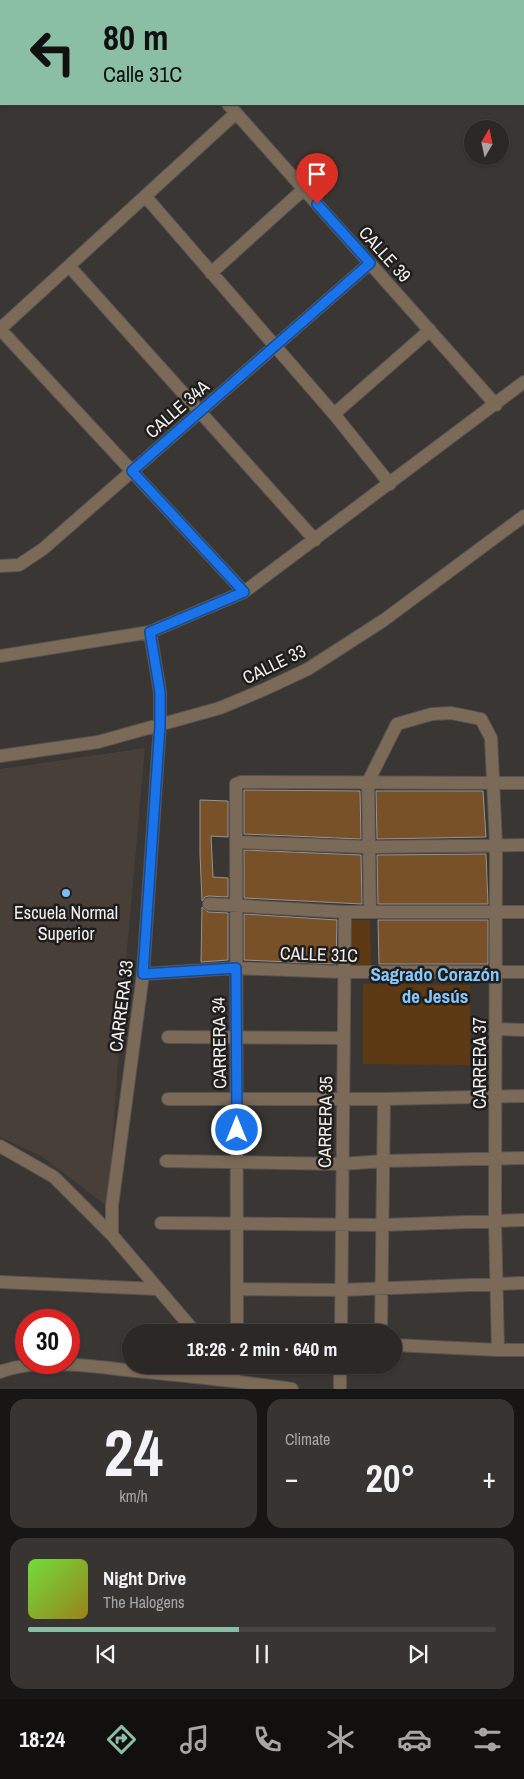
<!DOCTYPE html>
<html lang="en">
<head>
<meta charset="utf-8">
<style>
	:root { --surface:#2b2826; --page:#373432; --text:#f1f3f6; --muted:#a6a6a7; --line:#474443; --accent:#8abfa5 }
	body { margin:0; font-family:"Archivo Narrow",sans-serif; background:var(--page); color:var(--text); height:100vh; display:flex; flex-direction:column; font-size:19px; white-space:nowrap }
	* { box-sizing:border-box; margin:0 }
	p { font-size:16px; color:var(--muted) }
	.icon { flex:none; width:28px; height:28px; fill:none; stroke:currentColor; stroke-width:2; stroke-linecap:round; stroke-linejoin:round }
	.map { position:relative; height:1389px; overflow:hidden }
	.drawer { display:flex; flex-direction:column; gap:10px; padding:10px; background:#181615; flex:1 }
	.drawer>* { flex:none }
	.top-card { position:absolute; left:0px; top:0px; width:525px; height:105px; box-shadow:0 1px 4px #0004,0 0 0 1px var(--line); background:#8abfa5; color:#111; overflow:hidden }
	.needle { width:32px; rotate:9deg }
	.controls { position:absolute; left:464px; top:120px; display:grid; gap:10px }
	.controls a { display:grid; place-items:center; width:45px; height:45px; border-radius:50%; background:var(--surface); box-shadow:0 1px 4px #0004,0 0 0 1px var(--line); font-size:25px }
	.speed { position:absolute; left:15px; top:1309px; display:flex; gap:10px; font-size:25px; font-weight:700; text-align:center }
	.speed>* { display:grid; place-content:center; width:65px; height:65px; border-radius:50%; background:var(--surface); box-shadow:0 1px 4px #0004,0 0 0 1px var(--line); line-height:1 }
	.speed .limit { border:8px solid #d22; background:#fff; color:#111 }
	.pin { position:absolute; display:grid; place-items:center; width:42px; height:42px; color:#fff; margin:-51px -21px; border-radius:50% 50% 50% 0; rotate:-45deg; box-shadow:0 0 5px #0007 }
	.pin .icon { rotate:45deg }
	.me { position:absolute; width:55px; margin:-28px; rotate:0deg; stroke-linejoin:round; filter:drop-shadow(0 0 4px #0008) }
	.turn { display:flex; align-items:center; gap:18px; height:105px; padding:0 20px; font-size:22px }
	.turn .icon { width:65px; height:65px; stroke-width:2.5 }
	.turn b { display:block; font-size:35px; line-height:42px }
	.big { font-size:38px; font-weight:700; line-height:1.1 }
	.drawer .tile { flex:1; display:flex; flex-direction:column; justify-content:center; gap:8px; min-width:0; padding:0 18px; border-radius:15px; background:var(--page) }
	.drawer .dial { align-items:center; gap:0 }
	.dial b { font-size:65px; line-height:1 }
	.song { display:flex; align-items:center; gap:15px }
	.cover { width:60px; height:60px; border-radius:8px; background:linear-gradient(135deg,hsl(100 70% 55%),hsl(50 70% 35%)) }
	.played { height:5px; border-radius:2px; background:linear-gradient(90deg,var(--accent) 45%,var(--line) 45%) }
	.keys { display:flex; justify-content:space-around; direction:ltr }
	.heat { display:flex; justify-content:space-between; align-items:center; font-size:28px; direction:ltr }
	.drawer .tiles { flex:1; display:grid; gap:10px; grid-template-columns:1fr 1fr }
	.tile:last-child { grid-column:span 2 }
	.trip { position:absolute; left:122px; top:1324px; width:280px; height:50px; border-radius:25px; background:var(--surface); box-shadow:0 1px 4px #0004,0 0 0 1px var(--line); font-weight:700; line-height:50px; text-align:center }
	.tab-bar { display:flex; height:80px; justify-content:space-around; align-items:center; background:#11100f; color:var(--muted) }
	.tab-bar .icon { width:35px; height:35px }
	.tab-bar .selected { color:var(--accent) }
	.tab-bar b { font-size:22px; color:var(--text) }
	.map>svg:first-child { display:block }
</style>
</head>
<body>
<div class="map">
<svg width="524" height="1389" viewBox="0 0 524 1389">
	<rect width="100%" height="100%" fill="#393633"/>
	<path fill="#473f38" d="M 145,748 L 121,1018 L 108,1207 L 43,1157 L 0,1137 L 0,769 Z"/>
	<path fill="#5d3a14" d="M 350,920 L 370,920 L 371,967 L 350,969 Z
		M 363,984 L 470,985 L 470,1065 L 363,1064 Z"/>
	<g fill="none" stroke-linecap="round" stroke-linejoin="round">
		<path stroke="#2e1a05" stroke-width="4" d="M 516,0 L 517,1
			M 524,10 L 524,11"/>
	</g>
	<path fill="#795129" stroke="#979491" d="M 244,790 L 360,791 L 361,839 L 244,834 Z
		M 376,791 L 483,791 L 486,837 L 377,839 Z
		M 200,800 L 228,801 L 228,837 L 211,836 L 213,877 L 228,878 L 228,897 L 209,896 L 205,897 L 202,901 L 200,854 Z
		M 244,850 L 361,855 L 362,904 L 244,898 Z
		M 486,854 L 488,904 L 378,904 L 377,855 Z
		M 202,907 L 208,912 L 228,913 L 228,960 L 201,962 Z
		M 244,914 L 337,920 L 336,964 L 244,960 Z
		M 378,920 L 488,920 L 488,964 L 379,964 Z"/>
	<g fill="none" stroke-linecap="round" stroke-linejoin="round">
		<defs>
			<path id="minor" d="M 136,0 L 137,1
				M 228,104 L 496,405
				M 236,113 L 0,329 L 244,592
				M 145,196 L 334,414 L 390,484
				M 69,266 L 315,540
				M 211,273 L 304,189
				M 334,414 L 430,330
				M 0,566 L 19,565 L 43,549 L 370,263
				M 0,656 L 150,632 L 244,592 L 524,382
				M 0,756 L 98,742 L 220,708 L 263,690 L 308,669 L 384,620 L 524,516
				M 236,842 L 369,847 L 524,845
				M 209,904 L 345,912 L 524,912
				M 370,912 L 368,782 L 397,724 L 432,714 L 451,713 L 481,719 L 491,738 L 496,844 L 495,1221 L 498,1350
				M 143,974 L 236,968 L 344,972 L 524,972
				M 497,1029 L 524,1030
				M 168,1037 L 344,1038
				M 168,1099 L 384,1099 L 524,1096
				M 0,1146 L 54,1177 L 112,1235 L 195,1332
				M 166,1161 L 342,1164 L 383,1161 L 524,1158
				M 161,1223 L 382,1225 L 524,1220
				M 112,1235 L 112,1206 L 143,974 L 160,725 L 160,692 L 150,632
				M 0,1282 L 157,1289
				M 237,1289 L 341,1290 L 524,1283
				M 237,1332 L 236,784 L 241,782 L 523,783
				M 341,1332 L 345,912
				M 382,1332 L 381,1330 L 384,1099
				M 394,1345 L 498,1350 L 524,1350
				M 224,1365 L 237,1381
				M 0,1372 C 38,1357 96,1367 136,1371 C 188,1376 240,1381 292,1389
				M 340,1389 L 340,1365"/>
		</defs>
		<use href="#minor" stroke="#575451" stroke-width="14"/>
		<use href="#minor" stroke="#7c6a59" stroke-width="12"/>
	</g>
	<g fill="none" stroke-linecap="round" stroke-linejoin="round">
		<defs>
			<path id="route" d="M 237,1130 L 236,968 L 143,974 L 160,725 L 160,692 L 150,632 L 244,592 L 132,471 L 370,263 L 317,204"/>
		</defs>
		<use href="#route" stroke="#114b97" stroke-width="12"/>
		<use href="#route" stroke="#1a73e8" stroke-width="9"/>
	</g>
	<circle fill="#78bff7" stroke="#1f1e1d" stroke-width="2" cx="66" cy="893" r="5"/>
	<g text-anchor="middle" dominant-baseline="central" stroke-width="5" stroke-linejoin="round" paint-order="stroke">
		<g font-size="18" fill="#f3f1ef" stroke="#1f1e1d">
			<text transform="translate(385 254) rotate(48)">CALLE 39</text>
			<text transform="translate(177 409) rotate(-41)">CALLE 34A</text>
			<text transform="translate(274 664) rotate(-26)">CALLE 33</text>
			<text transform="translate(319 954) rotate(2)">CALLE 31C</text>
			<text transform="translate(121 1006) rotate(-83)">CARRERA 33</text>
			<text transform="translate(219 1043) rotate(-91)">CARRERA 34</text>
			<text transform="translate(479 1063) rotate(-90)">CARRERA 37</text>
			<text transform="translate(325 1122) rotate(-89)">CARRERA 35</text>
		</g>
		<g font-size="18" fill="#f3f1ef" stroke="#1f1e1d">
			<text x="66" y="912">Escuela Normal<tspan x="66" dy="21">Superior</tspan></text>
		</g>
		<g font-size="19" font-weight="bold" fill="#87c9fd" stroke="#1f1e1d">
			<text x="435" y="974">Sagrado Corazón<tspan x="435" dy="22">de Jesús</tspan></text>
		</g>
	</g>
</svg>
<div class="controls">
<a><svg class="needle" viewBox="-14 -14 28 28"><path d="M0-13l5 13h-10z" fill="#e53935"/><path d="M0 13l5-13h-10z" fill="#a6a6a7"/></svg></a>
</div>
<div class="speed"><div class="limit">30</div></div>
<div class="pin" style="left:317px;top:204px;background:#d93025"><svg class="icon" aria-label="arrive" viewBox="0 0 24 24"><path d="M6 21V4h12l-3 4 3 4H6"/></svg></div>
<svg class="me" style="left:237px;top:1130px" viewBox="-20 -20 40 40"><circle r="17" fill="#1a73e8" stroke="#fff" stroke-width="3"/><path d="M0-11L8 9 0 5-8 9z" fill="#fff"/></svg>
<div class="trip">18:26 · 2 min · 640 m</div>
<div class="top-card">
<div class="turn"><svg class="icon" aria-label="left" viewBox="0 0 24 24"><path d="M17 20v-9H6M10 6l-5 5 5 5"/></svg><div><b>80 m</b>Calle 31C</div></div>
</div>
</div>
<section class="drawer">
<div class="tiles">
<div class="tile dial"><b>24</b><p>km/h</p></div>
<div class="tile"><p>Climate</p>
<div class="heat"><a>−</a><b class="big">20°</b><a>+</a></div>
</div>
<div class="tile">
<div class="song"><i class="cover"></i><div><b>Night Drive</b><p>The Halogens</p></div></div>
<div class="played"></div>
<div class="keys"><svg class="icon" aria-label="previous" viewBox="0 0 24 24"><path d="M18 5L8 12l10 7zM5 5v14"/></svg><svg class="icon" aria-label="pause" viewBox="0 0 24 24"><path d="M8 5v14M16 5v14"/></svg><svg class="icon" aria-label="next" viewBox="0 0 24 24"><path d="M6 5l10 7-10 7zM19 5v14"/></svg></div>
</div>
</div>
</section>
<nav class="tab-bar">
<b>18:24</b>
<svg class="icon selected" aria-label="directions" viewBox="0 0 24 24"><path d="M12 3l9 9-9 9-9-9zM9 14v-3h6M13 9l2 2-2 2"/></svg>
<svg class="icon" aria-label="music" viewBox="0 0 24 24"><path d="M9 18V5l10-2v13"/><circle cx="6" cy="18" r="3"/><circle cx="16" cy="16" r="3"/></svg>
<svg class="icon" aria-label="phone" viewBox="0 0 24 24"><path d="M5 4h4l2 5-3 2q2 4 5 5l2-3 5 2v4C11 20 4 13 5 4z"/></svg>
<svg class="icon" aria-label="climate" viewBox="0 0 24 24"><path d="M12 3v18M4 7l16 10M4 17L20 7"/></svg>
<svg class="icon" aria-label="car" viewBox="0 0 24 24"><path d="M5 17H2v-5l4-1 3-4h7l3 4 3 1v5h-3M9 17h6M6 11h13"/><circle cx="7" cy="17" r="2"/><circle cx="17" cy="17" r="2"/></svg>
<svg class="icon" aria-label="filters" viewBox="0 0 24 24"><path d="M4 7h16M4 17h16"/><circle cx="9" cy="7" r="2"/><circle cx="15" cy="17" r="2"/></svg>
</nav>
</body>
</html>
